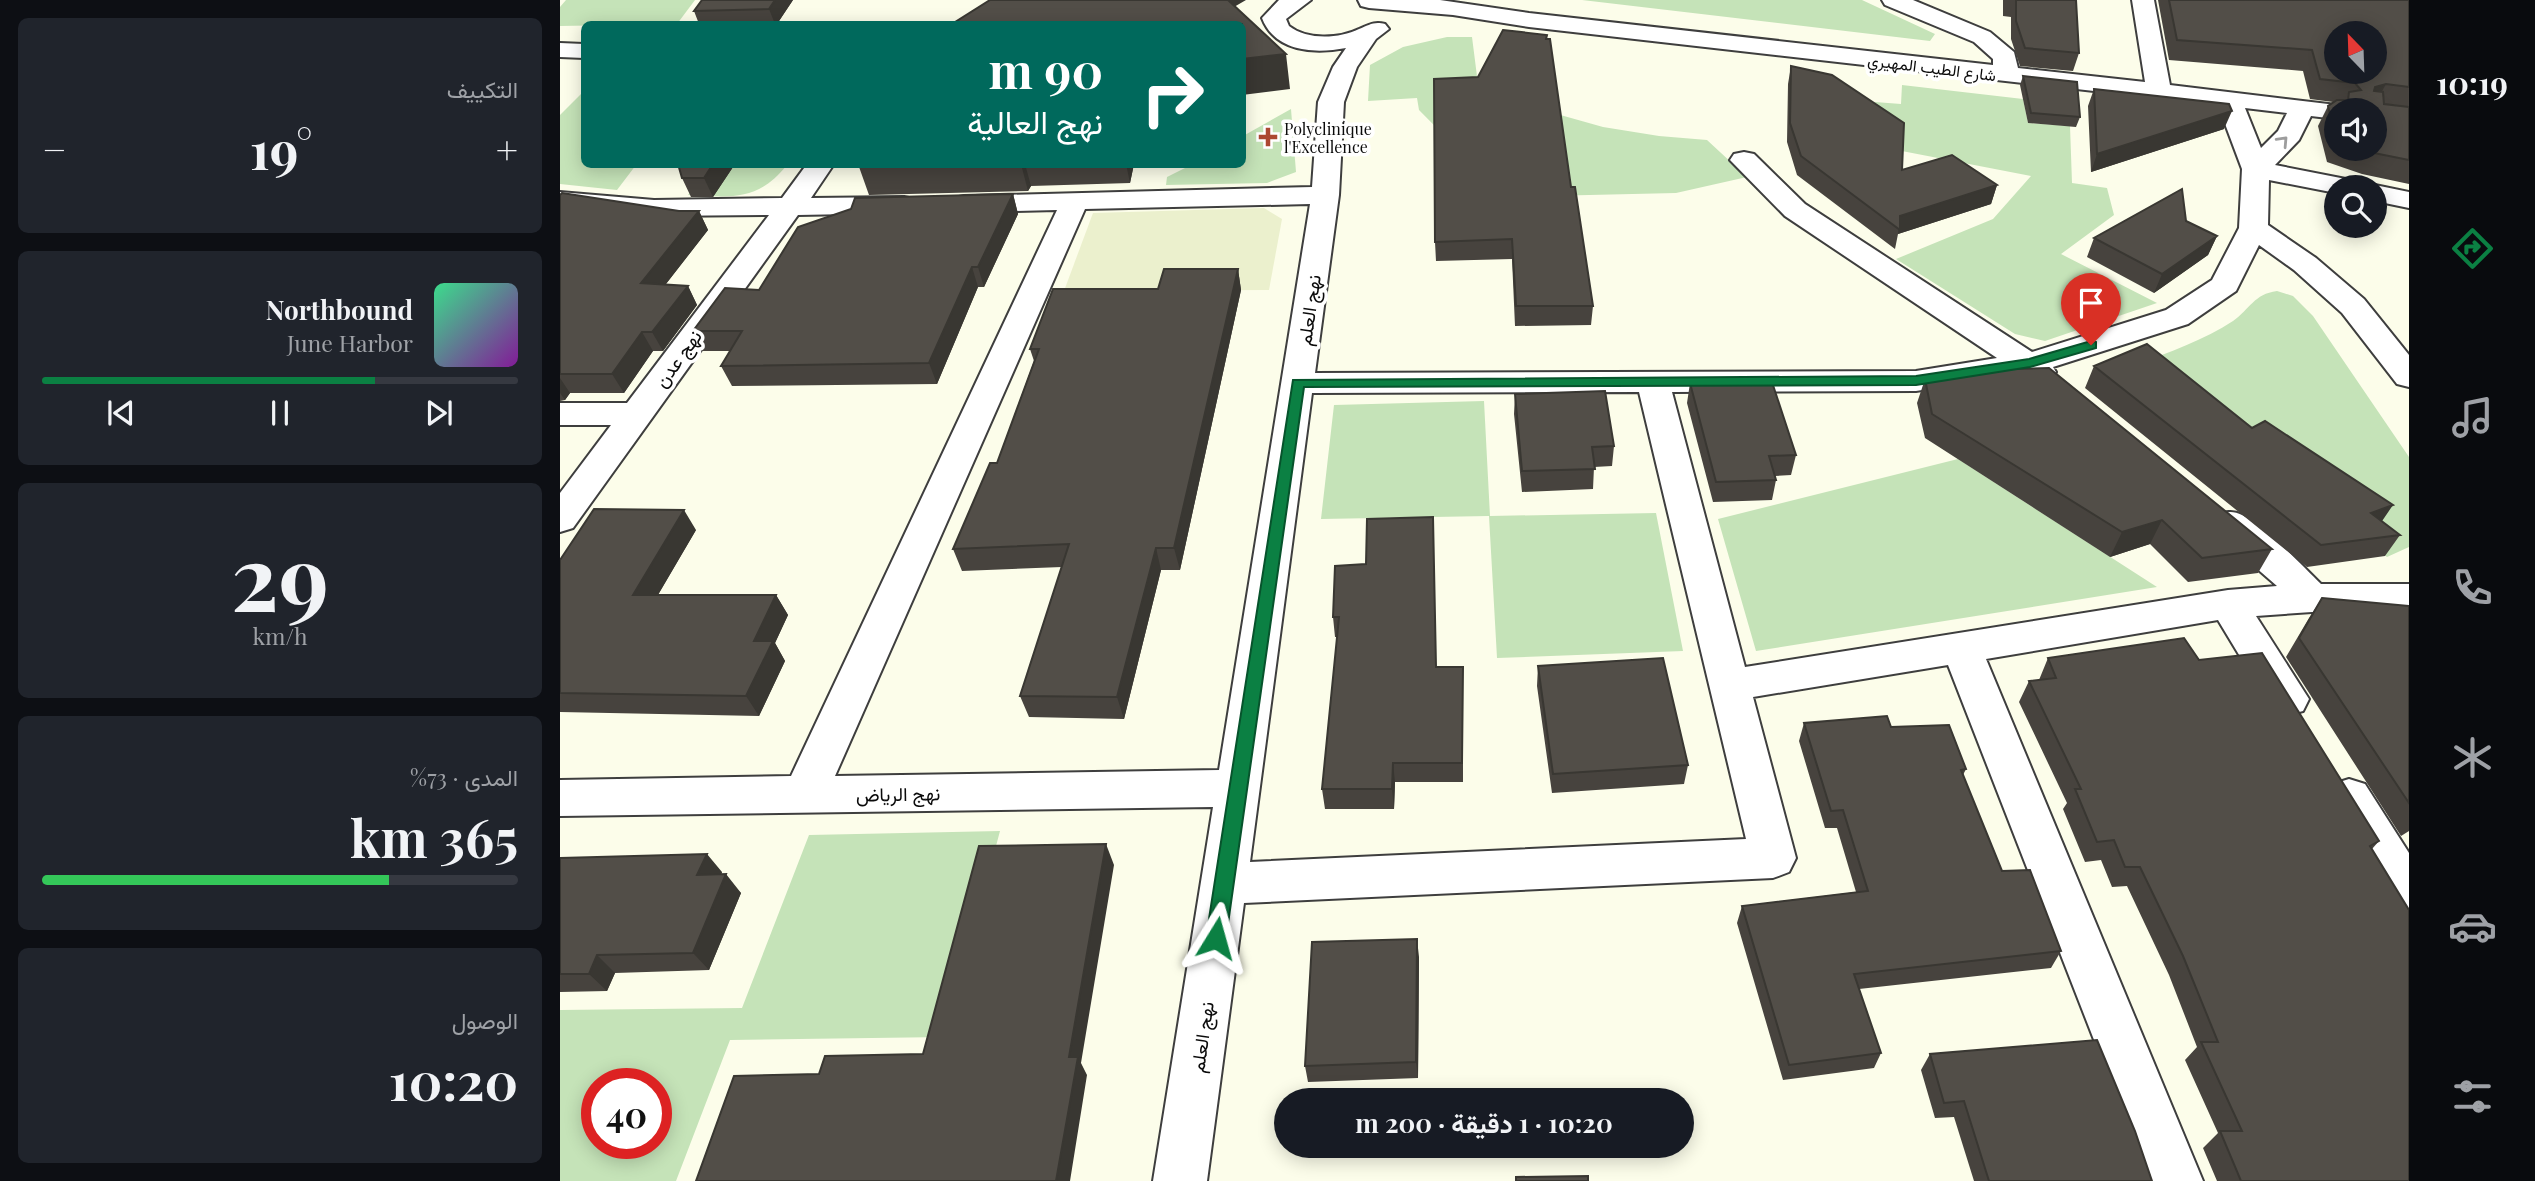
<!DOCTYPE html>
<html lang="ar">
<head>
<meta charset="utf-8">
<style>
	:root { --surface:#171b24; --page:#20242c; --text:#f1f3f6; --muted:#9ea1a6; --line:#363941; --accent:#0b8043 }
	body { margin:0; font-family:"Playfair Display",Vazirmatn,serif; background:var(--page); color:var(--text); direction:rtl; height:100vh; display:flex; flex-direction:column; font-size:26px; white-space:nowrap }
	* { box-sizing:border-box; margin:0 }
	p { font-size:23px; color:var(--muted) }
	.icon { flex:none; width:38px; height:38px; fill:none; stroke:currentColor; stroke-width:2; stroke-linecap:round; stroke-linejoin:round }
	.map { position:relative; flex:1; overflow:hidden; direction:ltr }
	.drawer { display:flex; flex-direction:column; gap:18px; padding:18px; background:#0d0f14; width:560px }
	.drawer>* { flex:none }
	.top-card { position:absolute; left:21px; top:21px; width:665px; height:147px; border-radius:10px; box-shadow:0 4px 18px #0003; direction:rtl; background:#00695c; color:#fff; overflow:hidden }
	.needle { width:46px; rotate:337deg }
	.fabs { position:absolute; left:1764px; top:21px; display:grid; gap:14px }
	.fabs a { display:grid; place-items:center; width:63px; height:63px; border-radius:50%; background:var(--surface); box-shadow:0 4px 18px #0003; font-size:35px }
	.speed { position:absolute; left:21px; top:1068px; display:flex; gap:14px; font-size:35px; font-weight:700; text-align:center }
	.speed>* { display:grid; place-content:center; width:91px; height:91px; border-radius:50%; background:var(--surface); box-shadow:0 4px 18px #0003; line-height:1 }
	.speed .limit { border:10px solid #d22; background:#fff; color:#111 }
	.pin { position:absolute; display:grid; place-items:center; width:60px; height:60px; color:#fff; margin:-72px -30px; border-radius:50% 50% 50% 0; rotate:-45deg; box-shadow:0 0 7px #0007 }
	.pin .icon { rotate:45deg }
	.me { position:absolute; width:77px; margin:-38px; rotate:8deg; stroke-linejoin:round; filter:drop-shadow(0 0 5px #0008) }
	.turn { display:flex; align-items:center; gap:24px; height:147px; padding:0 28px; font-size:32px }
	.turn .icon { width:91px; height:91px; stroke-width:2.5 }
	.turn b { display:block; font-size:49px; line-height:60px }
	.big { font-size:52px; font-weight:700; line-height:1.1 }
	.drawer .card { flex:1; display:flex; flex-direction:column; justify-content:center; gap:10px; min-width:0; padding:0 24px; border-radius:10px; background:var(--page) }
	.drawer .dial { align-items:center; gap:0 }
	.dial b { font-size:91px; line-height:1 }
	.song { display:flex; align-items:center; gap:21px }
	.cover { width:84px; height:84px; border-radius:10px; background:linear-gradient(135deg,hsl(150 70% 55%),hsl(290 70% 35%)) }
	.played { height:7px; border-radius:4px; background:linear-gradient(90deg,var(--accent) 70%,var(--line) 70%) }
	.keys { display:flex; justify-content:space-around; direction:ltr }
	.heat { display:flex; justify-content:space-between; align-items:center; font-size:38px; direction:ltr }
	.charge { height:10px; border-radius:5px; background:linear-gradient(90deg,#34c759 73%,var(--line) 0) }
	.trip { position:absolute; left:714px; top:1088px; width:420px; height:70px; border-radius:35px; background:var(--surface); box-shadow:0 4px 18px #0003; font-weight:700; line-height:70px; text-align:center; direction:rtl }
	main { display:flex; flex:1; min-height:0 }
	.dock { display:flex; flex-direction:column; width:126px; justify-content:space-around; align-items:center; background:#090b0e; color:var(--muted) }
	.dock .icon { width:49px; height:49px }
	.dock .selected { color:var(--accent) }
	.dock b { font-size:32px; color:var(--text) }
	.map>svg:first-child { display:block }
</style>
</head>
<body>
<main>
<nav class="dock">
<b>10:19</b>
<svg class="icon selected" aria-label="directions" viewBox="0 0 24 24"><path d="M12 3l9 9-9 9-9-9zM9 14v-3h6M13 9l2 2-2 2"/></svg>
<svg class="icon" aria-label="music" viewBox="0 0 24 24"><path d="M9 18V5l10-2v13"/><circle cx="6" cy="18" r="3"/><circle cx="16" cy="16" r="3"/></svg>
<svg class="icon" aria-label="phone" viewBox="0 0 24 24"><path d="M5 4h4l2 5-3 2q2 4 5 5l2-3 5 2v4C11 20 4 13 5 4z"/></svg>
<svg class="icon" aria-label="climate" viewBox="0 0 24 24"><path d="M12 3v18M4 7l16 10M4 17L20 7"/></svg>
<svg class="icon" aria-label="car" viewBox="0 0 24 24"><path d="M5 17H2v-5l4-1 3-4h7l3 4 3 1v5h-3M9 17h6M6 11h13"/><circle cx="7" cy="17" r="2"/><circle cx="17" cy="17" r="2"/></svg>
<svg class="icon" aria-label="filters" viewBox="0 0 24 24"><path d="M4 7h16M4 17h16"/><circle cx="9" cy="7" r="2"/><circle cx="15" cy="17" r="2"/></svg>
</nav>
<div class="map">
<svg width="1849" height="1181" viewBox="0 0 1849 1181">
	<rect width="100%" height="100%" fill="#fcfdea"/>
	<path fill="#ebf0cd" d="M 704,208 L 722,219 L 709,290 L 504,291 L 533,213 Z"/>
	<path fill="#c5e3b8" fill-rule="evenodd" d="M 6,0 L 135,0 L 117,24 L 0,26 L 0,7 Z
		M 1022,0 L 1302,0 L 1375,34 L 1370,41 Z
		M 887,37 L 912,37 L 919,92 L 1043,127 L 1099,136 L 1147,140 L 1187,177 L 1116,193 L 945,197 L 859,110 L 857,98 L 808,101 L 810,65 L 843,47 Z
		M 1342,85 L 1463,99 L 1468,123 L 1510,126 L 1512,183 L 1547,188 L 1554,215 L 1501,254 L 1597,303 L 1485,341 L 1455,334 L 1336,259 L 1433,219 L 1471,176 L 1316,146 L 1315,102 L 1341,104 Z
		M 24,91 L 24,164 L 76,165 L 57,190 L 0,184 L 0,115 Z
		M 731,109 L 736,172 L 707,183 L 606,185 L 607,177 L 631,165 L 682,164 L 683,136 Z
		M 175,165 L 227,165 C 197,202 172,197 128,195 L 145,174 Z
		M 1717,291 L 1733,296 L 1753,316 L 1849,457 L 1849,547 L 1827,557 L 1577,365 C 1608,352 1645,340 1673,321 C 1690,309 1694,294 1717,291 Z
		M 924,401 L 930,516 L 1096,513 L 1123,651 L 937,658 L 929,516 L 761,519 L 774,405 Z
		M 1398,459 L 1597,587 L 1196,651 L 1158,519 Z
		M 440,831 L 385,1037 L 170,1040 L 116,1181 L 0,1181 L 0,1010 L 182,1008 L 249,835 ZM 37,1083 L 96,1083 L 96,1143 L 37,1143 Z"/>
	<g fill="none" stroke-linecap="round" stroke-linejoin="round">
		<defs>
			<path id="minor" d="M 719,0 L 751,0 L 726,19 L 729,26 C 747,40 778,39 799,29 C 809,25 814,21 825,24 L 829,29 L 816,39 L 797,67 L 784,102 L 779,195 L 755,373 L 1356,371 L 1437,358 L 1225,216 L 1170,160 L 1174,154 L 1184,152 L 1194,154 L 1245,204 L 1472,352 L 1606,310 L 1652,280 L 1679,228 L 1682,169 L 1658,105 L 969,27 L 893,15 L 809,8 L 801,6 L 798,0 L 880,0 L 969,13 L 1433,65 L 1433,59 L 1414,42 L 1325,5 L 1322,0 L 1353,0 L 1430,32 L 1454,52 L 1458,68 L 1585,82 L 1572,0 L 1594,0 L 1610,85 L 1785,106 L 1788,110 L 1776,110 L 1776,119 L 1751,116 L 1739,140 L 1715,165 L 1796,181 L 1800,187 L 1776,187 L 1776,193 L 1709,180 L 1708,225 L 1756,258 L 1804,299 L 1849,355 L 1849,387 L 1837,384 L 1782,313 L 1734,270 L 1699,245 L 1676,291 L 1628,324 L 1493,367 L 1496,372 L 1492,379 L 1480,382 L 1461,374 L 1356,391 L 1112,392 L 1185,667 L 1668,590 L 1717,586 L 1656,533 L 1651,524 L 1656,515 C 1665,512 1673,510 1682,515 C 1706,528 1741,564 1761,584 L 1849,584 L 1849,612 L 1752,612 L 1696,616 L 1749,699 L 1743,711 L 1728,715 L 1713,711 L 1658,620 L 1426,659 L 1643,1181 L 1589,1181 L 1388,665 L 1193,697 L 1236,858 L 1229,872 L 1213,878 L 684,903 L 647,1181 L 593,1181 L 653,807 L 0,816 L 0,780 L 231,776 L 497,210 L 404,212 L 394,210 L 390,204 L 394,198 L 404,196 L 752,187 L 758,102 L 773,67 L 786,48 C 754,54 715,52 702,18 ZM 1685,108 L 1727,113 L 1718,131 L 1701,148 ZM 750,204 L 659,770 L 275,776 L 525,209 ZM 1079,392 L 1186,839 L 690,862 L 752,393 Z
				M 0,43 L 24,44 L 24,58 L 0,57 Z
				M 247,164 L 274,164 L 251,198 L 344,197 L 354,199 L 358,205 L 354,211 L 344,213 L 238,215 L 13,528 L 0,532 L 0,493 L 51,425 L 0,425 L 0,403 L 67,403 L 209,215 L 94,216 L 0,208 L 0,192 L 94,200 L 222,198 Z
				M 1815,185 L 1849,192 L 1849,208 L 1815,201 L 1815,187 L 1805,187 Z
				M 1789,779 L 1805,784 L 1849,853 L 1849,914 L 1833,908 L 1767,797 L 1773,784 Z"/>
		</defs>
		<use href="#minor" stroke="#3e3e3e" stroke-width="4"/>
		<use href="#minor" fill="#fff" fill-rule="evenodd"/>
	</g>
	<path fill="#47433e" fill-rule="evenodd" d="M 233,0 L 217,24 L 139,24 L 134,11 Z
		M 1443,0 L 1516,0 L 1519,53 L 1513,71 L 1460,66 L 1451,39 L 1451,17 L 1443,16 Z
		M 1598,0 L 1849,0 L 1849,184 L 1802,174 L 1767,162 L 1758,126 L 1768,106 L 1773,102 L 1750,99 L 1743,71 L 1609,60 ZM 1776,110 L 1815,149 L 1776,149 Z
		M 987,39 L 1011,187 L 1033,306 L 1031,325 L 955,326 L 952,259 L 876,261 L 875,242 L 918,77 Z
		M 1231,66 L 1342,170 L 1437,185 L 1431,204 L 1338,234 L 1335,249 L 1237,175 L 1227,142 L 1228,84 Z
		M 1463,76 L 1520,117 L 1516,127 L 1468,123 L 1460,85 Z
		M 1534,89 L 1664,129 L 1531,172 L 1528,106 Z
		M 175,164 L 153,197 L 131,197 L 122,178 Z
		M 298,164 L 574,164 L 570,183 L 471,186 L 468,191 L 309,195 Z
		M 453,194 L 458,214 L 424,287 L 418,287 L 377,384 L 172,386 L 161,366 L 170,351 L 143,351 L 133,331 L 199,290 Z
		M 0,195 L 119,211 L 139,211 L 148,230 L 105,285 L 128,286 L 137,305 L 103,351 L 93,351 L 64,393 L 10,393 L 5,400 L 0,401 Z
		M 1626,221 L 1657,236 L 1648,255 L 1594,293 L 1527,257 L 1534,238 Z
		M 678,269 L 681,290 L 620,570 L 601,570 L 564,719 L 469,717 L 460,696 L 502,567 L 402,571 L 393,549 L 437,463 L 474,361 L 470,349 L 598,289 Z
		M 1534,366 L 1692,428 L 1840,535 L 1825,556 L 1747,567 L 1525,388 Z
		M 1365,379 L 1712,549 L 1698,573 L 1628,582 L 1590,544 L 1550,557 L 1365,438 L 1357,403 Z
		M 1130,383 L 1236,455 L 1231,475 L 1215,476 L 1216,480 L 1212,500 L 1153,502 L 1127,403 Z
		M 955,394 L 1054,446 L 1052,466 L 1034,467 L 1033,489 L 962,492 L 954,414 Z
		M 136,530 L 98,595 L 216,595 L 228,615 L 215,643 L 225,661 L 199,716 L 0,712 L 0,560 Z
		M 775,566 L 876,667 L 903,667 L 903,782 L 835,782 L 834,809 L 765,809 L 762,789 L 777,637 L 775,637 L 773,617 Z
		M 1762,598 L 1849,606 L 1849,831 L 1841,836 L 1726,657 L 1749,618 Z
		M 1488,658 L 1639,660 L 1819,841 L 1812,849 L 1849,1181 L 1657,1181 L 1643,1148 L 1658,1133 L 1625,1060 L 1637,1047 L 1609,975 L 1567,886 L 1552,887 L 1541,860 L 1525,862 L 1503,809 L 1507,803 L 1459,702 L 1469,681 L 1479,680 Z
		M 978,666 L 1128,765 L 1124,784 L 992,793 L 977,686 Z
		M 1244,723 L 1331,727 L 1406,769 L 1403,775 L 1442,871 L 1501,951 L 1491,968 L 1299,989 L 1321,1053 L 1314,1068 L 1223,1080 L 1177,923 L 1182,906 L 1296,892 L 1277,828 L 1265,828 L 1239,741 Z
		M 0,858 L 162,872 L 161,875 L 181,893 L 149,970 L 55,973 L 47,991 L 0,992 Z
		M 859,957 L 858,1078 L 748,1082 L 745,1066 Z
		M 1370,1054 L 1592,1181 L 1414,1181 L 1394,1117 L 1375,1118 L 1361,1070 Z"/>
	<path fill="#393732" d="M 215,0 L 233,0 L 217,24 L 215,24 L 209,9 Z
		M 616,0 L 686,0 L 674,7 Z
		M 726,54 L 730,89 L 682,95 L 682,59 Z
		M 1826,84 L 1815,104 L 1804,107 L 1815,87 Z
		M 1672,111 L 1664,129 L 1531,172 L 1537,154 Z
		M 153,164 L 175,164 L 153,197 L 144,178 Z
		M 461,164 L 465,164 L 471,186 L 468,191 Z
		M 566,164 L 574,164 L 570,183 Z
		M 1437,185 L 1431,204 L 1338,234 L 1340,216 Z
		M 453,194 L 458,214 L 424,287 L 418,267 Z
		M 139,211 L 148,230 L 92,302 L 81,283 Z
		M 1657,236 L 1648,255 L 1594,293 L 1602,274 Z
		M 412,267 L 418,287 L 377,384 L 369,363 Z
		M 678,269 L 681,290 L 620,570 L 614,548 Z
		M 128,286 L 137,305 L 103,351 L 92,332 Z
		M 82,332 L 93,351 L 64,393 L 52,374 Z
		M 0,378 L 10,393 L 5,400 L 0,393 Z
		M 1833,505 L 1818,527 L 1811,513 Z
		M 124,510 L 136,530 L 86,615 L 73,595 Z
		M 1602,520 L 1590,544 L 1550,557 L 1562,532 Z
		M 596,548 L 601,570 L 564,719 L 557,697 Z
		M 216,595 L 228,615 L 215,643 L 225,661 L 199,716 L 186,696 L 194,641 Z
		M 833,763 L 835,782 L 834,809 L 832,789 Z
		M 546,844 L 554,865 L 521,1063 L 527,1075 L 510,1181 L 496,1181 L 509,1057 Z
		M 147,854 L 162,872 L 153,894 L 137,875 Z
		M 166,874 L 181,893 L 149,970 L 133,953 Z
		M 857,939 L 859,957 L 858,1078 L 856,1062 Z
		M 37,955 L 55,973 L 47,991 L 29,974 Z"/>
	<path fill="#524e48" stroke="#393732" stroke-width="2" fill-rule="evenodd" d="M 142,0 L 215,0 L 209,9 L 134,11 Z
		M 430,0 L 668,0 L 726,54 L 682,59 L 682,24 L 392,24 Z
		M 1456,0 L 1516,0 L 1519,53 L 1465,48 L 1456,21 Z
		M 1609,0 L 1849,0 L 1849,87 L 1826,84 L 1815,87 L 1814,91 L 1823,92 L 1824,104 L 1849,107 L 1849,160 L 1814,153 L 1800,149 L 1815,149 L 1815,110 L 1776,110 L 1776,137 L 1768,106 L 1777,100 L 1788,100 L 1789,92 L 1801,90 L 1795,83 L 1760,79 L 1752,50 L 1617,40 ZM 1776,33 L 1815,33 L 1815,72 L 1776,72 Z
		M 943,30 L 987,35 L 986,39 L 990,39 L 1011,187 L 1015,187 L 1033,306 L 956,306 L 952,239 L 875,242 L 874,79 L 918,77 Z
		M 1231,66 L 1272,75 L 1344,123 L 1342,170 L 1392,155 L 1437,185 L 1340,216 L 1340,230 L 1241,156 L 1230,123 Z
		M 1463,76 L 1517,82 L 1520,117 L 1471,113 Z
		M 1534,89 L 1669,104 L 1672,111 L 1537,154 Z
		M 118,164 L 153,164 L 144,178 L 122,178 Z
		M 1622,189 L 1626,221 L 1657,236 L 1602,274 L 1534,238 Z
		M 2,193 L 119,211 L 139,211 L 81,283 L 128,286 L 92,332 L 82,332 L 52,374 L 0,374 L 0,195 Z
		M 453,194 L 418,267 L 412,267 L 369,363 L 161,366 L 182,331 L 133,331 L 165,288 L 199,290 L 238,227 L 291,209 L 295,198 Z
		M 604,269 L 678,269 L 614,548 L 596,548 L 557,697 L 460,696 L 509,544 L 393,549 L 430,463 L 437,463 L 479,349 L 470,349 L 493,289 L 598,289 Z
		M 1587,344 L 1692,428 L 1705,421 L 1833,505 L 1811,513 L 1840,535 L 1761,545 L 1534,366 Z
		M 1489,368 L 1712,549 L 1642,558 L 1602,520 L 1562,532 L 1372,414 L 1365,379 L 1415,370 Z
		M 1211,379 L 1236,455 L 1209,456 L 1216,480 L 1156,482 L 1130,383 Z
		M 1045,391 L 1054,446 L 1032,447 L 1035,469 L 962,471 L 955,394 Z
		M 34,509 L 124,510 L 73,595 L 216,595 L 194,641 L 213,641 L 186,696 L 0,693 L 0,560 Z
		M 873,517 L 876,667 L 903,667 L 902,763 L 833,763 L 832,789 L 762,789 L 779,617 L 773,617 L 775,566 L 806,564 L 807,519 Z
		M 1762,598 L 1849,606 L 1849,803 L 1739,638 Z
		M 1624,638 L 1639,660 L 1702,653 L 1819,841 L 1810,846 L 1849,910 L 1849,1181 L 1681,1181 L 1660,1131 L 1682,1131 L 1641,1042 L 1658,1042 L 1623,956 L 1580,867 L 1565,867 L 1554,840 L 1537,842 L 1515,789 L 1521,789 L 1469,681 L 1496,678 L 1488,658 Z
		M 1103,658 L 1128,765 L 993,774 L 978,666 Z
		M 1327,716 L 1331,727 L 1389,725 L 1406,769 L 1401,770 L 1442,871 L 1470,870 L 1501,951 L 1294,974 L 1321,1053 L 1229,1065 L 1182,906 L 1308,891 L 1283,810 L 1271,811 L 1244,723 Z
		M 546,844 L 509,1057 L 518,1057 L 496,1181 L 136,1181 L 174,1076 L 259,1074 L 265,1056 L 363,1054 L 419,846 Z
		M 147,854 L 137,875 L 166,874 L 133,953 L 37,955 L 29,974 L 0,974 L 0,858 Z
		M 857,939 L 856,1062 L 745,1066 L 752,942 Z
		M 1537,1040 L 1575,1131 L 1592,1181 L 1429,1181 L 1404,1101 L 1384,1103 L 1370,1054 Z
		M 1028,1176 L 1028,1181 L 956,1181 L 956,1177 Z"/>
	<defs><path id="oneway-chevron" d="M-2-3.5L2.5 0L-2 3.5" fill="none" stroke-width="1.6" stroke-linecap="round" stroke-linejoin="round" transform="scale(1.75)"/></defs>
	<use stroke="#9d9d9d" href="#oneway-chevron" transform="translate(1723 141) rotate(-47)"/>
	<path fill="#0b8043" stroke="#07532c" stroke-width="2" d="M 1531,341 L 1536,342 L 1536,348 L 1470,367 L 1356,385 L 744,387 L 666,938 L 663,945 L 656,947 L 649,945 L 646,938 L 733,380 L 1356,376 L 1469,359 Z"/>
	<path fill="#ac4832" stroke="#fff" stroke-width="2.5" d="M704.5 126.5h7v7h7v7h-7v7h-7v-7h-7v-7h7z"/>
	<g text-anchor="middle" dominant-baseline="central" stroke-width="7" stroke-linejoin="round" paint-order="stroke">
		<g font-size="16" fill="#0b0b0b" stroke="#fff">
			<text transform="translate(1372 67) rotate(7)">شارع الطيب المهيري</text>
		</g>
		<g font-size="16" fill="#0b0b0b" stroke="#fff" text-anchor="start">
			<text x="724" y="128">Polyclinique<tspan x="724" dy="18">l'Excellence</tspan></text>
		</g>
		<g font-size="19" fill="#0b0b0b" stroke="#fff">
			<text transform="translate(748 310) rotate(-82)">نهج العلم</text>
			<text transform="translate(117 358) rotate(-54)">نهج عدن</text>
			<text transform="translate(338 793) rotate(-1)">نهج الرياض</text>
			<text transform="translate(641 1037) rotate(-82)">نهج العلم</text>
		</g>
	</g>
</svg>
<div class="fabs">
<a><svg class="needle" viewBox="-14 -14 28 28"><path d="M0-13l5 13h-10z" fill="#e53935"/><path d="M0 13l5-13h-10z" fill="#9ea1a6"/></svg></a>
<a><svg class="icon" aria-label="sound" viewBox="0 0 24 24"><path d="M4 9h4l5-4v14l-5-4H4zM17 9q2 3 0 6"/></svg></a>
<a><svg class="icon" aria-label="search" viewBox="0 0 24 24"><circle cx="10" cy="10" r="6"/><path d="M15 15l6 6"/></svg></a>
</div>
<div class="speed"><div class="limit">40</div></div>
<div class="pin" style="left:1531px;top:345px;background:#d93025"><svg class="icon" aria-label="arrive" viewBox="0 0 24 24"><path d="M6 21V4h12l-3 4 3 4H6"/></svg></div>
<svg class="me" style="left:656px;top:938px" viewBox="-20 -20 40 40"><path d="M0-17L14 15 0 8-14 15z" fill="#0b8043" stroke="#fff" stroke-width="4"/></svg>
<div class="trip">10:20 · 1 دقيقة · 200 m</div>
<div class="top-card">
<div class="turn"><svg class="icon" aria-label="right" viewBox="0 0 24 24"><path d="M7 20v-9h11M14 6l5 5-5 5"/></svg><div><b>90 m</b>نهج العالية</div></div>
</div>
</div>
<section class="drawer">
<div class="card"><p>التكييف</p>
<div class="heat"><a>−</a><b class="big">19°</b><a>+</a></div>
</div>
<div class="card">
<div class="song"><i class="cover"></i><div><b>Northbound</b><p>June Harbor</p></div></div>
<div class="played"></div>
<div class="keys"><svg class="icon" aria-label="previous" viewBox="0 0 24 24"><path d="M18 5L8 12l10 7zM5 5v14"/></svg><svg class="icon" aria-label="pause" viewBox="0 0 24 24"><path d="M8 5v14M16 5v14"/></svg><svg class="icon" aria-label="next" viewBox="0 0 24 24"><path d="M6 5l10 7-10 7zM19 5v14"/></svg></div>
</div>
<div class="card dial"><b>29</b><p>km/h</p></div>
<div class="card"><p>المدى · 73%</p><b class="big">365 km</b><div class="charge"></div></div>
<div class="card"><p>الوصول</p><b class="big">10:20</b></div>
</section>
</main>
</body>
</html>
